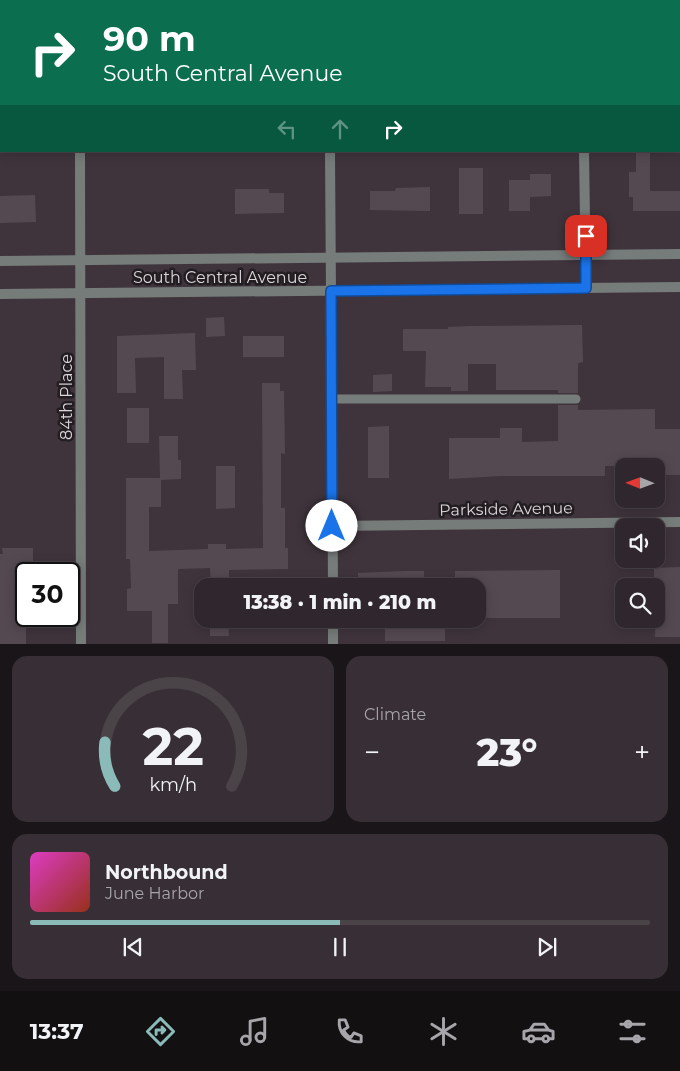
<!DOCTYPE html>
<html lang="en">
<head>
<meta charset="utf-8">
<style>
	:root { --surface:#2f272d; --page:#372f35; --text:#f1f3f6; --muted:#a7a5aa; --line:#4a4449; --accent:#8bbbb9 }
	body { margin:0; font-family:Montserrat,sans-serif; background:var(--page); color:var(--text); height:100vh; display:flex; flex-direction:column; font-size:19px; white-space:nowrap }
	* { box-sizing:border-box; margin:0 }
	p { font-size:16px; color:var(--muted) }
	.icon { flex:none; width:28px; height:28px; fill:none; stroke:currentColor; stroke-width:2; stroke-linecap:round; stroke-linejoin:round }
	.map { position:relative; height:644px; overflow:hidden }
	.panel { display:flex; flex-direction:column; gap:12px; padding:12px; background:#1a1519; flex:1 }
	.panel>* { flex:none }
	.top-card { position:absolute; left:0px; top:0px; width:680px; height:152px; box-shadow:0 2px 12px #0003,0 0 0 1px var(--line); background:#0b6e4f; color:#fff; overflow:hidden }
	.needle { width:32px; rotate:271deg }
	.controls { position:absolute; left:615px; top:458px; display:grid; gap:10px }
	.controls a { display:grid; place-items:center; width:50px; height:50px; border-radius:10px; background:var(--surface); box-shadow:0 2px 12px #0003,0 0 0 1px var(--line); font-size:25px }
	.speed { position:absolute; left:15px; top:562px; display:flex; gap:10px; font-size:25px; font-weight:700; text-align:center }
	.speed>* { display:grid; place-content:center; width:65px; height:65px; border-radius:50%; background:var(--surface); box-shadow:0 2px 12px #0003,0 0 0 1px var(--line); line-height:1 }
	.speed .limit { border:2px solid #111; border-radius:8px; background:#fff; color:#111 }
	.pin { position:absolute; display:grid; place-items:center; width:42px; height:42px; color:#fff; margin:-21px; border-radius:10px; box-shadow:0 2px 8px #0006 }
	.me { position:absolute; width:55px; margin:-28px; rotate:0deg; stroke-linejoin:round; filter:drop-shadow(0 0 4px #0008) }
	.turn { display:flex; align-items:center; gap:18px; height:105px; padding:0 20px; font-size:22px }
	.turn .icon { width:65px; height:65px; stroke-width:2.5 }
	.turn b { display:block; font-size:35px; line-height:42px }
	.lanes { display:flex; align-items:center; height:48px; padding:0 20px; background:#0003; justify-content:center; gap:25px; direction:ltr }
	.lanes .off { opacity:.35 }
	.big { font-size:38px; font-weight:800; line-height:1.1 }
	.panel .tile { flex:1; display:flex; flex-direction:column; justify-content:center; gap:8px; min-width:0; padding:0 18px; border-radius:15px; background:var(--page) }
	.panel .dial { align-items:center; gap:0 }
	.dial svg { height:130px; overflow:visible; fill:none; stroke:var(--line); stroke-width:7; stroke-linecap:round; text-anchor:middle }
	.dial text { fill:var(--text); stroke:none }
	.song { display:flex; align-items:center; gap:15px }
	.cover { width:60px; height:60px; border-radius:8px; background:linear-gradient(135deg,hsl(310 70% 55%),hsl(10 70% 35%)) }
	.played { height:5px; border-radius:2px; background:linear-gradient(90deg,var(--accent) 50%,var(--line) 50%) }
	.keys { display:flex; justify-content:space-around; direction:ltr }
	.heat { display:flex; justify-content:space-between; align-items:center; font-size:28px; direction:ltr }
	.panel .tiles { flex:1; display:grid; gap:12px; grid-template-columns:1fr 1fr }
	.tile:last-child { grid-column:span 2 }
	.trip { position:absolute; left:194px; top:578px; width:292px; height:50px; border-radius:15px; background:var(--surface); box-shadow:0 2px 12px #0003,0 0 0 1px var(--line); font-weight:800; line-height:50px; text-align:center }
	.menu { display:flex; height:80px; justify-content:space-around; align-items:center; background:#131012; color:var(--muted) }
	.menu .icon { width:35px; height:35px }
	.menu .active { color:var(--accent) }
	.menu b { font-size:22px; color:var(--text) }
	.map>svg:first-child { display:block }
</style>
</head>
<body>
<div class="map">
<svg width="680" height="644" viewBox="0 0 680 644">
	<rect width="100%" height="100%" fill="#3f343c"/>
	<path fill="#554951" d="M 636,151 L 650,151 L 650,191 L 680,191 L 680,211 L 633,211 L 633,197 L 629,197 L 629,172 L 636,172 Z
		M 459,168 L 483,168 L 483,214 L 459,214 Z
		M 530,174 L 551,174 L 551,196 L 530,197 L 530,211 L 509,211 L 509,180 L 530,180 Z
		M 430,187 L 430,211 L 370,210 L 370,191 L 395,191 L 396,188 Z
		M 235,189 L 269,189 L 269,193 L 284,193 L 284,213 L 235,214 Z
		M 35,195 L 36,222 L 0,223 L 0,196 Z
		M 224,317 L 225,336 L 206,337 L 206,318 Z
		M 582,325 L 583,362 L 578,363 L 578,393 L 558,393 L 558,390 L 496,390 L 496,364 L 468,364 L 468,391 L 451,391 L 451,387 L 425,387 L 426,351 L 403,351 L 403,329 L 448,329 L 448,327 L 470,326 Z
		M 195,333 L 196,370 L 182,370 L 183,399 L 164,399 L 164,357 L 135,358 L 136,393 L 117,393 L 117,336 Z
		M 243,336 L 284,336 L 284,357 L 243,357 Z
		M 392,374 L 392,391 L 373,392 L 373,375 Z
		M 262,383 L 280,383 L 280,391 L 284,391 L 285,454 L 281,453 L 281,508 L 285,508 L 285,548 L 288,548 L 288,569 L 229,570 L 229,586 L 211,586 L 210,568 L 178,569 L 178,604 L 168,604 L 168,643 L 152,643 L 152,611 L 127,611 L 127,589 L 131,588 L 130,559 L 126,559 L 126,478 L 160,478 L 159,436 L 178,436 L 178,460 L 181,460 L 181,479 L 161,480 L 161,507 L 149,507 L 149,551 L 208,549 L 208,544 L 226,544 L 226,549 L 263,548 Z
		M 558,405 L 578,405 L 578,410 L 655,409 L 655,429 L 680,429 L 680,475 L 663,475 L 663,466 L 605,466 L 605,476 L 501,476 L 449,479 L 449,438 L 500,438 L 500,428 L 522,428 L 522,442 L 558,441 Z
		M 127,408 L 149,408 L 149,443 L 127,443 Z
		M 389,426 L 389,478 L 368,478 L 368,427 Z
		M 216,466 L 235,466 L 235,508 L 216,509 Z
		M 2,548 L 33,548 L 33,569 L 31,569 L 31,574 L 26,574 L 26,644 L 0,644 L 0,554 L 3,554 Z
		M 680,567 L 680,637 L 655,637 L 656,586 L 654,586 L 654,568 Z
		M 560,570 L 560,618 L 478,618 L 478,586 L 455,586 L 455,571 Z
		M 404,571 L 424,571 L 424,586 L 358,586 L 358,573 Z
		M 210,619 L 228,619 L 229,636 L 210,636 Z
		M 385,623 L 445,623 L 445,641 L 385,641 Z"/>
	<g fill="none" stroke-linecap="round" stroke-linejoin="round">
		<path stroke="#767c7a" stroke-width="9" d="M 331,399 L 576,399"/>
		<path stroke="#767c7a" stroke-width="10" d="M 78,0 L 78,1
			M 329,0 L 329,1
			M 582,0 L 582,1
			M 80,151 L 81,644
			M 330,151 L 333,586
			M 584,151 L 586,288
			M 332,526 L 680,522
			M 333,619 L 333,644"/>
		<path stroke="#767c7a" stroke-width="10" d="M 0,261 L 680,254
			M 0,294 L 680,287"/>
	</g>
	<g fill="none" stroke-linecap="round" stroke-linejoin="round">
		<defs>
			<path id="route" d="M 332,526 L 331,291 L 586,288 L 586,236"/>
		</defs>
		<use href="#route" stroke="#114b97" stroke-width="12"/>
		<use href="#route" stroke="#1a73e8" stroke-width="9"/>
	</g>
	<g text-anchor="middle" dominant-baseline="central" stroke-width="5" stroke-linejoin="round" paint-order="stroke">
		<g font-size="16" fill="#dcd5da" stroke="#221d21">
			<text x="220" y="277">South Central Avenue</text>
			<text transform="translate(66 397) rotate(-90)">84th Place</text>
			<text transform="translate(506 509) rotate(-1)">Parkside Avenue</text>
		</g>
	</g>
</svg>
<div class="controls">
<a><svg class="needle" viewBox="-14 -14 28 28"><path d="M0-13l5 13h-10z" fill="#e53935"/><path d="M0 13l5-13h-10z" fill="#a7a5aa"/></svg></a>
<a><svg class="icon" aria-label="sound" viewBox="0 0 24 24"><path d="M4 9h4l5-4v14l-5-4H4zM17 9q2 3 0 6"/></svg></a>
<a><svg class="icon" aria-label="search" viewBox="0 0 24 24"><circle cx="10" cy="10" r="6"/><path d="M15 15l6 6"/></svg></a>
</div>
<div class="speed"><div class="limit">30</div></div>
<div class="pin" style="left:586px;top:236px;background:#d93025"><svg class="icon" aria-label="arrive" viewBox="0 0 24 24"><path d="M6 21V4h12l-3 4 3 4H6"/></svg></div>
<svg class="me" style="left:332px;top:526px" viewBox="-20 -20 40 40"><circle r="19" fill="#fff"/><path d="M0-13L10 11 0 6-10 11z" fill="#1a73e8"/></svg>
<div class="trip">13:38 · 1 min · 210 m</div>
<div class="top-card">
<div class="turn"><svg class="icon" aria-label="right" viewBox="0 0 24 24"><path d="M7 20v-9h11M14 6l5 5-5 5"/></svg><div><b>90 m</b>South Central Avenue</div></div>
<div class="lanes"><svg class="icon off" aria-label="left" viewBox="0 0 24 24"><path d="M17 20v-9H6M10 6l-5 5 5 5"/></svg><svg class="icon off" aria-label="ahead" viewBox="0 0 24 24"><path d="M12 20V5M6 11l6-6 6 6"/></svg><svg class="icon" aria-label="right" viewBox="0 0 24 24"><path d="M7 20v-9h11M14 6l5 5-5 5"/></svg></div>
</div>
</div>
<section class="panel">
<div class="tiles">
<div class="tile dial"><svg viewBox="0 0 100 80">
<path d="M14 69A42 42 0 1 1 86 69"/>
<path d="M14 69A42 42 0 0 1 8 42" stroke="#8bbbb9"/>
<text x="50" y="56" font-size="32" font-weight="700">22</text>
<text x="50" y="72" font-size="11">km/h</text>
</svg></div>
<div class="tile"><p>Climate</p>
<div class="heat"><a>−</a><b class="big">23°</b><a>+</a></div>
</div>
<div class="tile">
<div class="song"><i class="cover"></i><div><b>Northbound</b><p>June Harbor</p></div></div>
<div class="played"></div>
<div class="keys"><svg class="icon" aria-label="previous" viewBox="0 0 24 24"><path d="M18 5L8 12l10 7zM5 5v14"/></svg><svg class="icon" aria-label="pause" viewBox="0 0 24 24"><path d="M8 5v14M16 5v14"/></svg><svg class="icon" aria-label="next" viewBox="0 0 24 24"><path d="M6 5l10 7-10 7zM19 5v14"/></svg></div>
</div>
</div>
</section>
<nav class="menu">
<b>13:37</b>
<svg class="icon active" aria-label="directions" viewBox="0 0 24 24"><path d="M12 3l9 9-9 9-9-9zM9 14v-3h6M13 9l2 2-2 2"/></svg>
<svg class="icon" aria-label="music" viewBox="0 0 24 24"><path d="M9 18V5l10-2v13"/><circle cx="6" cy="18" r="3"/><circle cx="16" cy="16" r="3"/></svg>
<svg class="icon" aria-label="phone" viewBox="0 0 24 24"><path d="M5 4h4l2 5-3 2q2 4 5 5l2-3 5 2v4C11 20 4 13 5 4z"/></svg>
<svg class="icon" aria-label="climate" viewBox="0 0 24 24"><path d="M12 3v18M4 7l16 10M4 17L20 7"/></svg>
<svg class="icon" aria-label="car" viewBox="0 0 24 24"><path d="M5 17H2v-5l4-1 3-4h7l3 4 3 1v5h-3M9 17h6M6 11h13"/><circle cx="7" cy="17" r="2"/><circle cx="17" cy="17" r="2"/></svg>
<svg class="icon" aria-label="filters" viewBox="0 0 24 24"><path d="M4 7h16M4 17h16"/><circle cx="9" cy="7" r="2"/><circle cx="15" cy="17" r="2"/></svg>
</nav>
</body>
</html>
